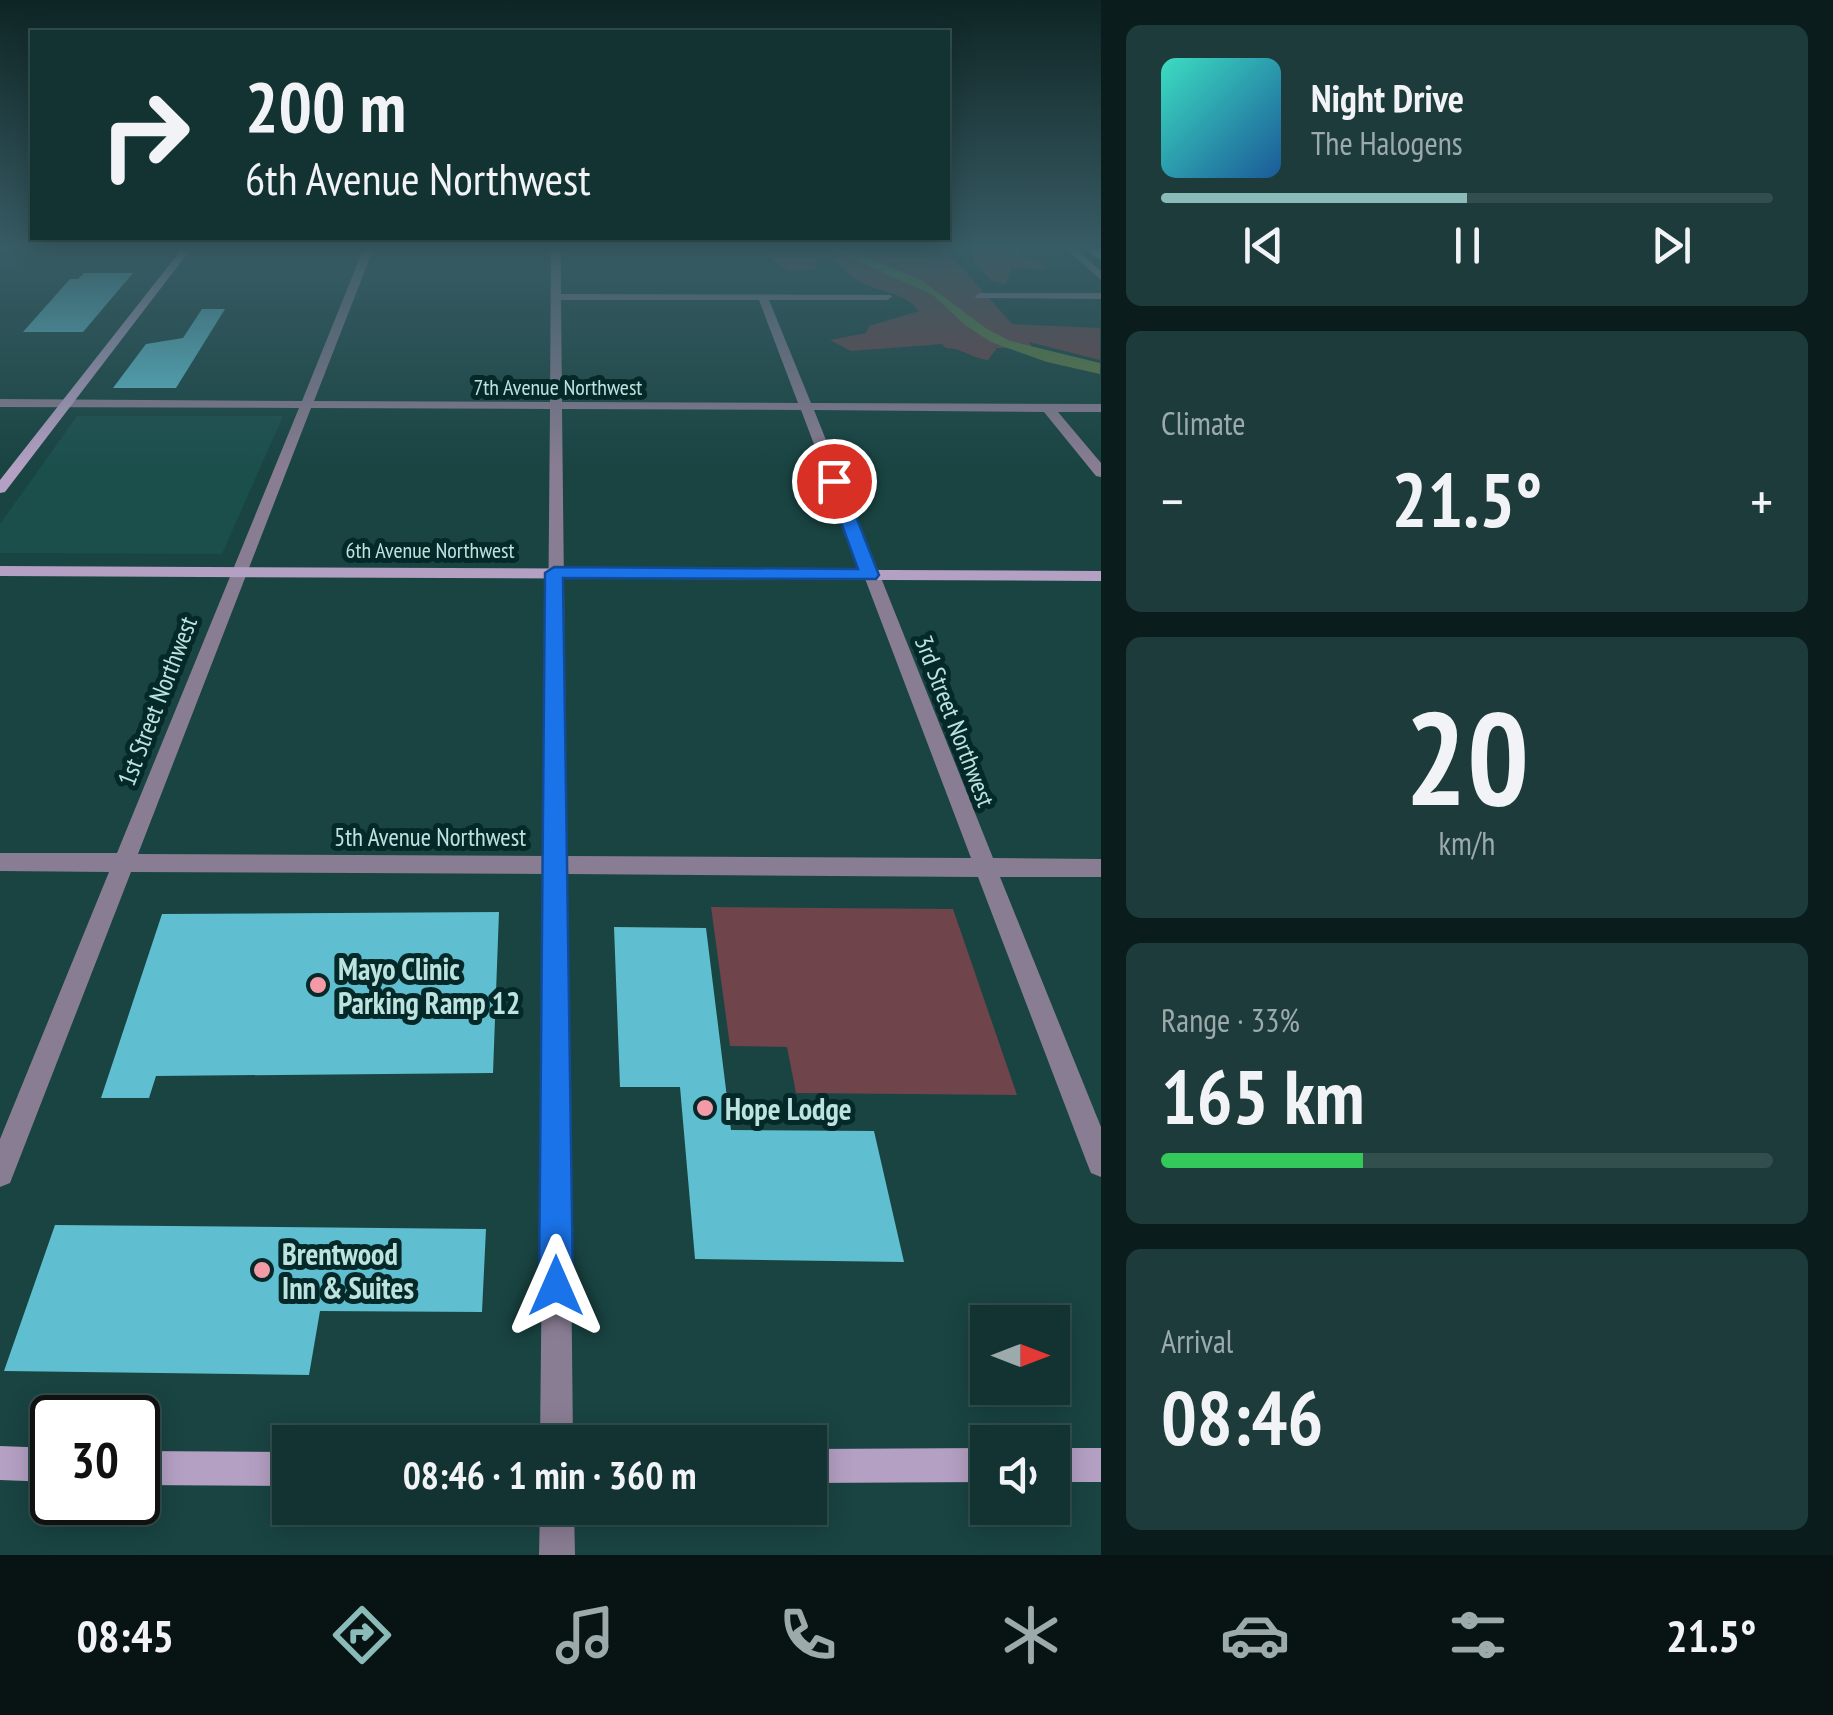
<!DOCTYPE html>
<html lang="en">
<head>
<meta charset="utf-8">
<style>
	:root { --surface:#133332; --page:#1c3b3a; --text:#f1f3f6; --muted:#9daaac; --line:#324e4d; --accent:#8bbbb9 }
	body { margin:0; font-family:"PT Sans Narrow",sans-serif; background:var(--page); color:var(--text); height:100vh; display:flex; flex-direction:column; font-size:38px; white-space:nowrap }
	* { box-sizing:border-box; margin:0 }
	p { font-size:32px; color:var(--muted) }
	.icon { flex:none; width:55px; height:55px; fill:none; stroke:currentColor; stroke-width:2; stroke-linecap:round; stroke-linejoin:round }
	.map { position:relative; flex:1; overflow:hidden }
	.details { display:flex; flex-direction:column; gap:25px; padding:25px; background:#0a1c1c; width:732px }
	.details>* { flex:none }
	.hud { position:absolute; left:30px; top:30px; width:920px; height:210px; border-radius:0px; box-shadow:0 5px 25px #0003,0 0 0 2px var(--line); background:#133332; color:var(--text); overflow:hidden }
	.needle { width:65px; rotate:90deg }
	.buttons { position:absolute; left:970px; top:1305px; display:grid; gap:20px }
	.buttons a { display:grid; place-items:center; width:100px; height:100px; border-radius:0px; background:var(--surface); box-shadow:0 5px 25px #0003,0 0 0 2px var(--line); font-size:50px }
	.speed { position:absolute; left:30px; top:1395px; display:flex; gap:20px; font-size:50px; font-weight:700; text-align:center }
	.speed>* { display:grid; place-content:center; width:130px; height:130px; border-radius:50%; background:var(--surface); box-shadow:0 5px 25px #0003,0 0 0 2px var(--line); line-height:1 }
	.speed .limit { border:5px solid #111; border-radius:15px; background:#fff; color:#111 }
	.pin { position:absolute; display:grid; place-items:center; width:85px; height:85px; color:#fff; margin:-42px; border:5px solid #fff; border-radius:50%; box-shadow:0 2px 10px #0007 }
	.me { position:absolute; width:110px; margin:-55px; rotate:0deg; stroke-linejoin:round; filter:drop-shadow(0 0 8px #0008) }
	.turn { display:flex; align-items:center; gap:35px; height:210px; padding:0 50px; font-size:45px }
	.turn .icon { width:130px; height:130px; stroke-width:2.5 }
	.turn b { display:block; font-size:70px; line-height:85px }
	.big { font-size:75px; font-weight:700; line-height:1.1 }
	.details .widget { flex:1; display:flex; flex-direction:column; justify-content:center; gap:15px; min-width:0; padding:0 35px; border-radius:15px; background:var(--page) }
	.details .dial { align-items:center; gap:0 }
	.dial b { font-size:130px; line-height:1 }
	.song { display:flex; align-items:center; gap:30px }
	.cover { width:120px; height:120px; border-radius:15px; background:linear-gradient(135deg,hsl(170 70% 55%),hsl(210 70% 35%)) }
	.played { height:10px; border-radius:5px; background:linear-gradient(90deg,var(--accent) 50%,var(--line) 50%) }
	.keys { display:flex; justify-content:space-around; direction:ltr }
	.heat { display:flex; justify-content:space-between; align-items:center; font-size:55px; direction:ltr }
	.charge { height:15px; border-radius:8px; background:linear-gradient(90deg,#34c759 33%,var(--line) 0) }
	.trip { position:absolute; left:272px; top:1425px; width:555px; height:100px; border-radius:0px; background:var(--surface); box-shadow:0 5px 25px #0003,0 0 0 2px var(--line); font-weight:700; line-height:100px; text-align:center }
	.tabs { display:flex; height:160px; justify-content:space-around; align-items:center; background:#081414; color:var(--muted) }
	.tabs .icon { width:70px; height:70px }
	.tabs .on { color:var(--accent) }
	.tabs b { font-size:45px; color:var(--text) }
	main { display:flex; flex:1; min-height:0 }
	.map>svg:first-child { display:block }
</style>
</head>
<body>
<main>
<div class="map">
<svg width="1101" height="1555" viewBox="0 0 1101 1555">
	<rect width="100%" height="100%" fill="#194442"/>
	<path fill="#1b4f4c" d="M 77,416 L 283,416 L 222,554 L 0,553 L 0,524 Z"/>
	<path fill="#6f444a" d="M 757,250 L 946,250 L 1012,324 L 1100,328 L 1100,360 L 1029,342 L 1033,348 L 997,348 L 988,360 C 971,358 962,348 946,348 L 942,344 L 851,351 L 830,340 L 866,333 L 869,326 L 919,311 C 905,292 881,293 861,282 C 845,274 842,260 820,258 L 816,263 L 817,269 L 788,271 Z
		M 964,250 L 1019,250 L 1023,256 L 1048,266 L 1042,270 L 1011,268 L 1006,284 L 992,281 L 974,263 L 976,254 Z
		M 711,907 L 953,909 L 1017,1095 L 796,1093 L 787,1047 L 730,1046 Z"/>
	<path fill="#607e42" d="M 833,250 L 848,250 L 921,280 L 987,329 L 1010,341 L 1100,363 L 1100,374 L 1047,362 L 991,342 L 965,325 L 933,295 Z"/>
	<path fill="#5fbecf" d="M 84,273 L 133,273 L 83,332 L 23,332 L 70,279 L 78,279 Z
		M 202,309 L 225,309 L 176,388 L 113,388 L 146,344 L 183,338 Z
		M 499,912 L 493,1073 L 156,1076 L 149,1098 L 101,1098 L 162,914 Z
		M 614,927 L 706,928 L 731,1130 L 874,1131 L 904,1262 L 695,1259 L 680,1087 L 620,1087 Z
		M 55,1225 L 486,1229 L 482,1312 L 320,1311 L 309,1375 L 4,1371 Z"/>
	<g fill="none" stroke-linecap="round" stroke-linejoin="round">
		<path fill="#897d93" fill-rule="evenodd" d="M 0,250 L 5,250 L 0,254 Z
			M 363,250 L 373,250 L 314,401 L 550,402 L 551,250 L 561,250 L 561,294 L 891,295 L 892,297 L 887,300 L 769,300 L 811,403 L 1101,404 L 1101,412 L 1058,412 L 1101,463 L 1101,477 L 1096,476 L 1044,412 L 814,410 L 993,858 L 1101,859 L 1101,877 L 1000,877 L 1101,1127 L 1101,1177 L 1091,1173 L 1087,1163 L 978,877 L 567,874 L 573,1442 L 540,1442 L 546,874 L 131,872 L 10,1183 L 0,1187 L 0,1139 L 109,872 L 0,871 L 0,853 L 117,853 L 299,408 L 0,407 L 0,399 L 302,401 ZM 561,300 L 759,300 L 798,403 L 562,402 ZM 311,408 L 550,409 L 546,856 L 138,854 ZM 562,409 L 801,410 L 971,858 L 567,856 Z
			M 1067,250 L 1077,250 L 1101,271 L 1101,280 Z
			M 980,293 L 1101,293 L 1101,299 L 976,298 L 975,296 Z
			M 540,1508 L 574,1508 L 575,1555 L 539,1555 Z"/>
		<path fill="#b4a0c3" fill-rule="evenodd" d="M 181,250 L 190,250 L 5,492 L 0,493 L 0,480 Z
			M 0,566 L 1101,571 L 1101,581 L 0,576 Z
			M 0,1446 L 52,1448 L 52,1482 L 0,1480 Z
			M 988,1448 L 988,1482 L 810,1483 L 810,1449 Z
			M 1052,1448 L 1101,1448 L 1101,1482 L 1052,1482 Z
			M 138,1451 L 290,1452 L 290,1486 L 138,1485 Z"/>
		<path fill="#d5bbe9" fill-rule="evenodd" d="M 1087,250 L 1100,250 L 1101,260 Z"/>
	</g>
	<linearGradient id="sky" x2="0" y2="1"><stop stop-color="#0e2524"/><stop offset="0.53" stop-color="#385c65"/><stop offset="1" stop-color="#385c65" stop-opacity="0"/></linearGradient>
	<rect width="1101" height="468" fill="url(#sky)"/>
	<path fill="#1a73e8" stroke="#114b97" stroke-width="2.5" d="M 834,476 L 842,481 L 879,575 L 876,579 L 563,578 L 573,1286 L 568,1298 L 556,1303 L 544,1298 L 539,1286 L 545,573 L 554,567 L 858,569 L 826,481 Z"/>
	<g fill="#f49aa7" stroke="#052928" stroke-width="4">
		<circle cx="318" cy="985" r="10"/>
		<circle cx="705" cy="1108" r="10"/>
		<circle cx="262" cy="1270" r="10"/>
	</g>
	<g text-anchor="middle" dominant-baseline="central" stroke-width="10" stroke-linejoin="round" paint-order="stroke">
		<g font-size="22" fill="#bde3e0" stroke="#052928">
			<text x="558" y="387">7th Avenue Northwest</text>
			<text x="430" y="550">6th Avenue Northwest</text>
		</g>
		<g font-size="25" fill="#bde3e0" stroke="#052928">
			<text transform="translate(157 701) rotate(-69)">1st Street Northwest</text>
			<text transform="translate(955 721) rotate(69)">3rd Street Northwest</text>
			<text x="430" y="837">5th Avenue Northwest</text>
		</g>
		<g font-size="30" font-weight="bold" fill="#bde3e0" stroke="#052928" text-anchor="start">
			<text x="338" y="968">Mayo Clinic<tspan x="338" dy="34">Parking Ramp 12</tspan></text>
			<text x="725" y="1108">Hope Lodge</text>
			<text x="282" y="1253">Brentwood<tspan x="282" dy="34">Inn &amp; Suites</tspan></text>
		</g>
	</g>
</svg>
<div class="buttons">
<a><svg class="needle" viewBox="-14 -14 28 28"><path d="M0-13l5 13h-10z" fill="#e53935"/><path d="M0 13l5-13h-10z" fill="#9daaac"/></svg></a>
<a><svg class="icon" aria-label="sound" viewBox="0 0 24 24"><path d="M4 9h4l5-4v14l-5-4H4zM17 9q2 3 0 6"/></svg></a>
</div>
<div class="speed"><div class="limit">30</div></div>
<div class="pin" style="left:834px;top:481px;background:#d93025"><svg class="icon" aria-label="arrive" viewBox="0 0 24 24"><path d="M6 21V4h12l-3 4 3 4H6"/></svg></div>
<svg class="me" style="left:556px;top:1286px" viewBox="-20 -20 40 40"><path d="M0-17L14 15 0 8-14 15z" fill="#1a73e8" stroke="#fff" stroke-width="4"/></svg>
<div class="trip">08:46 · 1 min · 360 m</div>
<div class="hud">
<div class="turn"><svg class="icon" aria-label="right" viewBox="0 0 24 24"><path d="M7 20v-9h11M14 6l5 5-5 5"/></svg><div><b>200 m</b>6th Avenue Northwest</div></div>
</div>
</div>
<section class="details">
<div class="widget">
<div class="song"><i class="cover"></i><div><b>Night Drive</b><p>The Halogens</p></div></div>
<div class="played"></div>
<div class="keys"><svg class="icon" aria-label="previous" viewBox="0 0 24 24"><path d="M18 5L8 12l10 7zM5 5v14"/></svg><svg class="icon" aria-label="pause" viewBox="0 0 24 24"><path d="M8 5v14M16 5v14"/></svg><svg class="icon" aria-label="next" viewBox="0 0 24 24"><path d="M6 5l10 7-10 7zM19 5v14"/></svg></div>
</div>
<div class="widget"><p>Climate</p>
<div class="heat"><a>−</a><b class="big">21.5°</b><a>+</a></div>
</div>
<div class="widget dial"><b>20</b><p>km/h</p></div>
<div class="widget"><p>Range · 33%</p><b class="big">165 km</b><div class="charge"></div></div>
<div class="widget"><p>Arrival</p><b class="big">08:46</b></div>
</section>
</main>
<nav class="tabs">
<b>08:45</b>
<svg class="icon on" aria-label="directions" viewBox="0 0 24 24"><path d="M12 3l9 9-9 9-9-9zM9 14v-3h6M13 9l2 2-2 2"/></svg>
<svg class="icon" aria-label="music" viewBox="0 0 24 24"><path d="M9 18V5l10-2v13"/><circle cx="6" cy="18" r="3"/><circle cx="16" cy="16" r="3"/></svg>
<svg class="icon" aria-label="phone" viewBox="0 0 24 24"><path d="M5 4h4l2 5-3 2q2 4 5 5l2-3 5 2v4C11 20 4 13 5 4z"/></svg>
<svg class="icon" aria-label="climate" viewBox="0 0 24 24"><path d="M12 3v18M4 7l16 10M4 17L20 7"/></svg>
<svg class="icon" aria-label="car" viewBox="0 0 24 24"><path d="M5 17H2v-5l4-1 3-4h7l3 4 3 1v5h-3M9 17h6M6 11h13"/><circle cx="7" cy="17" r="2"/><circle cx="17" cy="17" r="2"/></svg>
<svg class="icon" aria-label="filters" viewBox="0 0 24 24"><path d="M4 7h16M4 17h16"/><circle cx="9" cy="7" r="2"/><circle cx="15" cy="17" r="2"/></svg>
<b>21.5°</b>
</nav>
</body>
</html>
